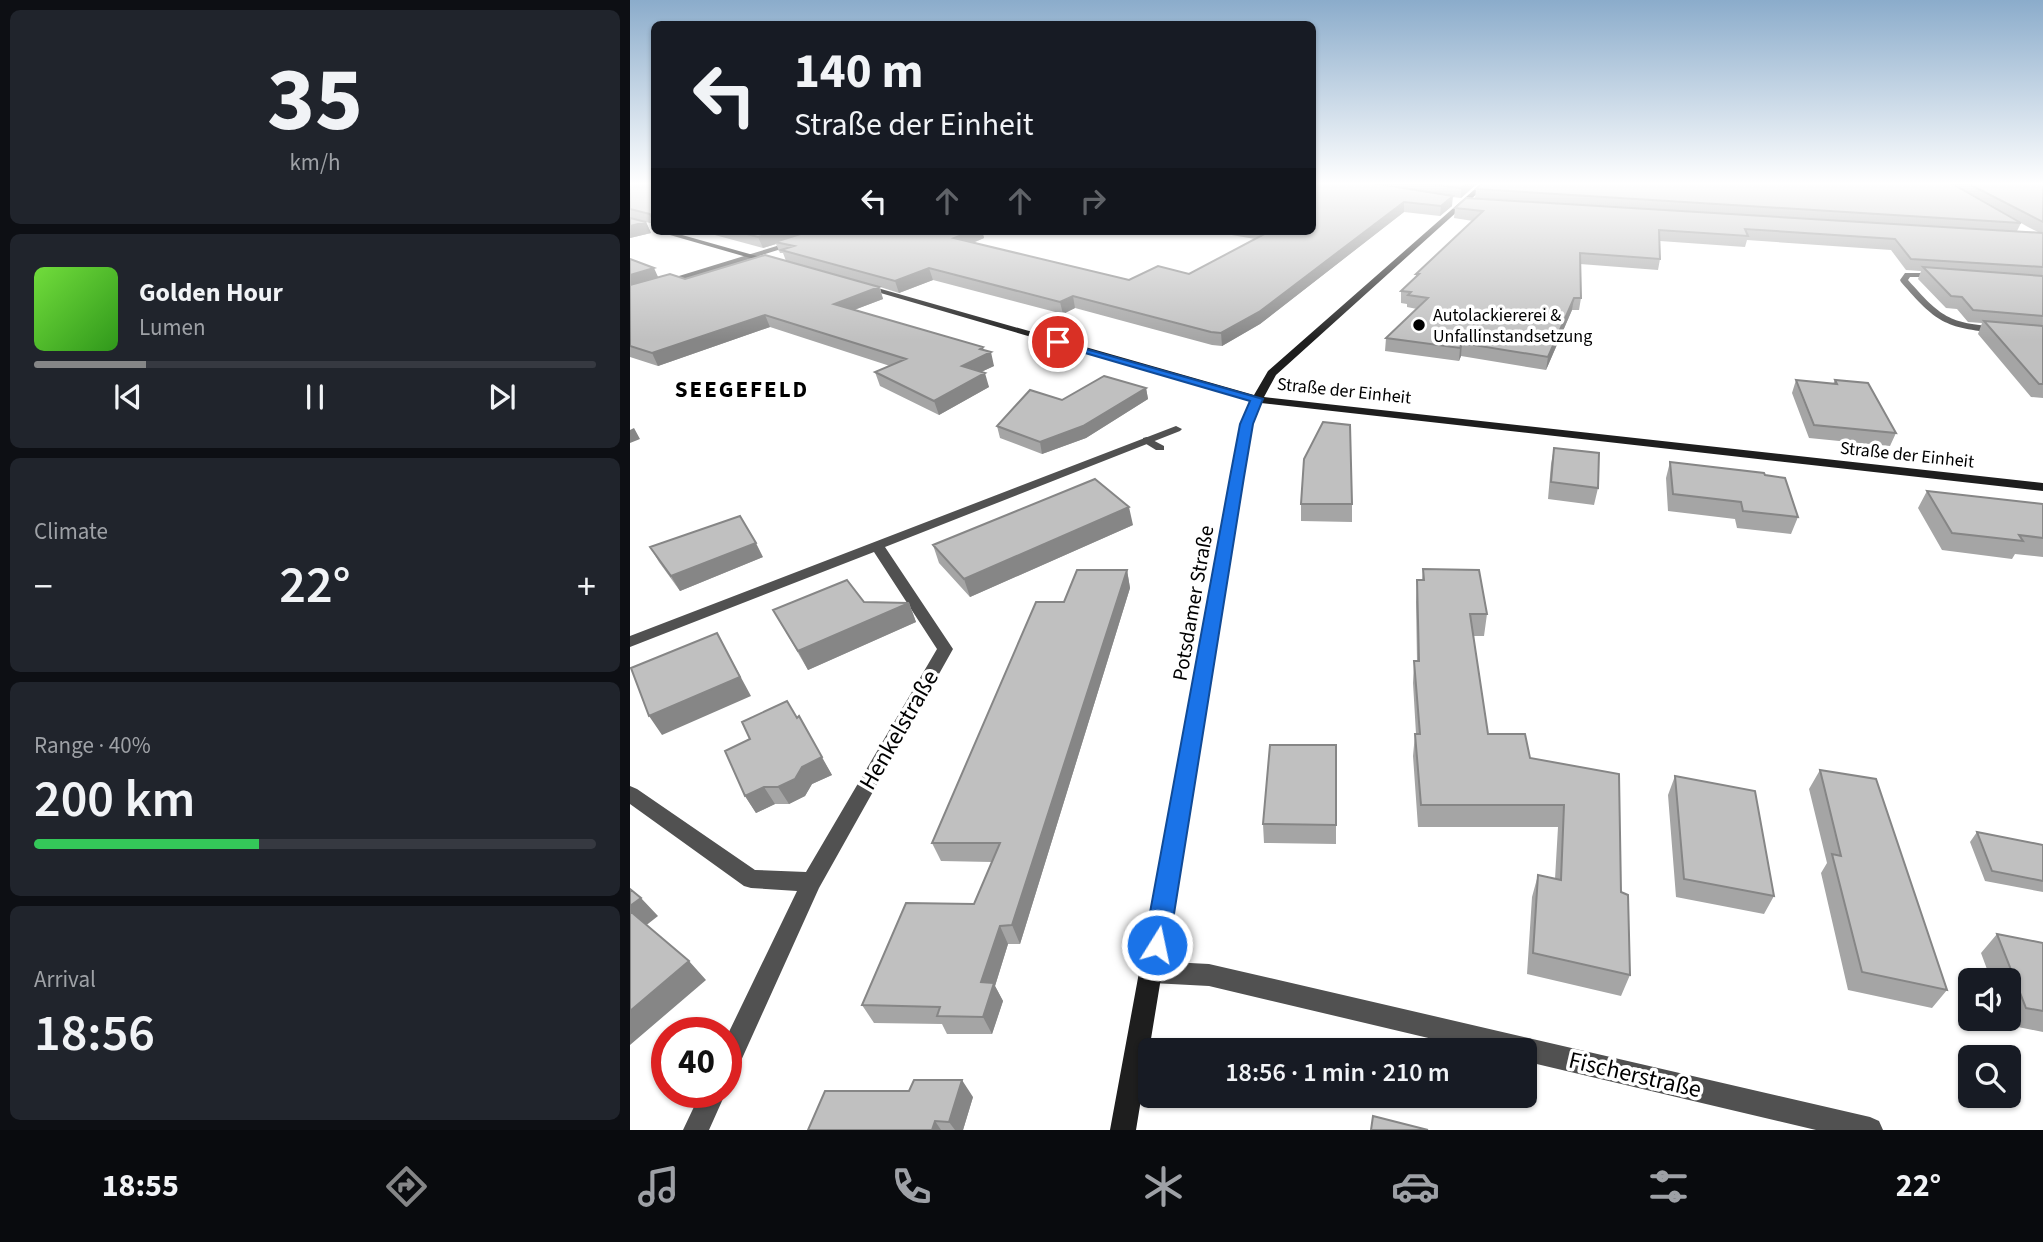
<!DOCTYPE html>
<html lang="en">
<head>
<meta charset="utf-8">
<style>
	:root { --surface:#171b24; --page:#20242c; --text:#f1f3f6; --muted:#9ea1a6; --line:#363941; --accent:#858687 }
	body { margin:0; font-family:"Source Sans 3",sans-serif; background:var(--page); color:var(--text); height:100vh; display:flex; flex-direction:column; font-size:26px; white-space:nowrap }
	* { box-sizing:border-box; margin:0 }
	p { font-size:23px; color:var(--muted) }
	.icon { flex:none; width:38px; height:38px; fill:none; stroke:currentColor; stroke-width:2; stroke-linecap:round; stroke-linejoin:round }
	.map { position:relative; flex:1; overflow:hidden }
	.side { display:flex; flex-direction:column; gap:10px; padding:10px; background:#0d0f14; width:630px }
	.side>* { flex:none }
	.top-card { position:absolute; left:21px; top:21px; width:665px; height:214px; border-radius:10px; box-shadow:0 2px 5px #0004; background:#171b24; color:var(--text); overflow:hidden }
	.fabs { position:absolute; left:1328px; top:968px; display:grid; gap:14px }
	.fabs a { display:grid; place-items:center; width:63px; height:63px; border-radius:10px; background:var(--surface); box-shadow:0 2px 5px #0004; font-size:35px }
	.speed { position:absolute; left:21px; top:1017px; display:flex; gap:14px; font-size:35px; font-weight:700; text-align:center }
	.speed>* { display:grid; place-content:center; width:91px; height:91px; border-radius:50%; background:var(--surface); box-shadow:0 2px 5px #0004; line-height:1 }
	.speed .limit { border:10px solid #d22; background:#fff; color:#111 }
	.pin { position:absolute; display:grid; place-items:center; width:60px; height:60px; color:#fff; margin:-30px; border:4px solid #fff; border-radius:50%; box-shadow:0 2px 7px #0007 }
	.me { position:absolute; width:77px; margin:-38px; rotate:10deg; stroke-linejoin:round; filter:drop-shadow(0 0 5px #0008) }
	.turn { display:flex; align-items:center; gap:24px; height:147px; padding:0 28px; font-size:32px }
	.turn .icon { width:91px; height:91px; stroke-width:2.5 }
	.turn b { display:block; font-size:49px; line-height:60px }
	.lanes { display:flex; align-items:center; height:66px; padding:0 28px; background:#0003; justify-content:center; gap:35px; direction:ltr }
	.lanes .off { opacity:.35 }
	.big { font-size:52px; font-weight:600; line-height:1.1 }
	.side .widget { flex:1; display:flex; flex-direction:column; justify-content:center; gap:10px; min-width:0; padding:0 24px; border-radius:10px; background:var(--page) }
	.side .dial { align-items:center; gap:0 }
	.dial b { font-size:91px; line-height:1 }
	.song { display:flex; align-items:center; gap:21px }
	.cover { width:84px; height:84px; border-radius:10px; background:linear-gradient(135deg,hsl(100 70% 55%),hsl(110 70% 35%)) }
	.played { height:7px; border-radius:4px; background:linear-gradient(90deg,var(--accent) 20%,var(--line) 20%) }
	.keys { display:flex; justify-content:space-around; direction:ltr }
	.heat { display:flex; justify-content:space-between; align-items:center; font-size:38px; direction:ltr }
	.charge { height:10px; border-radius:5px; background:linear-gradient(90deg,#34c759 40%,var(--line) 0) }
	.trip { position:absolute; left:508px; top:1038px; width:399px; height:70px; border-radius:10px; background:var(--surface); box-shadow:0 2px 5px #0004; font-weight:600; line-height:70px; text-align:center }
	.menu { display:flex; height:112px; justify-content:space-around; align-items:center; background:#090b0e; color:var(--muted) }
	.menu .icon { width:49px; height:49px }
	.menu .on { color:var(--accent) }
	.menu b { font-size:32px; color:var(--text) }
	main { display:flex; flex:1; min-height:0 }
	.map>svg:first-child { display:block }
</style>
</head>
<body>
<main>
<section class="side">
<div class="widget dial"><b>35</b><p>km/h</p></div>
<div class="widget">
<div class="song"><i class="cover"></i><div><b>Golden Hour</b><p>Lumen</p></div></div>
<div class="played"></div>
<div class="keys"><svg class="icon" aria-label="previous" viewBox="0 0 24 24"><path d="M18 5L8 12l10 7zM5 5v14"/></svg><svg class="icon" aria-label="pause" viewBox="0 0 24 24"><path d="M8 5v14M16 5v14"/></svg><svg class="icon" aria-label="next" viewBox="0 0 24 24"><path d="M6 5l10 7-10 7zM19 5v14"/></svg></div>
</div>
<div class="widget"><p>Climate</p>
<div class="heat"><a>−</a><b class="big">22°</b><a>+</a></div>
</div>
<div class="widget"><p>Range · 40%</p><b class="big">200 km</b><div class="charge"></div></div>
<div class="widget"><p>Arrival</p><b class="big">18:56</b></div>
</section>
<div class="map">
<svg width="1413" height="1130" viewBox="0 0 1413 1130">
	<rect width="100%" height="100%" fill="#fff"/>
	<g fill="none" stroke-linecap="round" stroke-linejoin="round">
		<path fill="#515151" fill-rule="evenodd" d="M 517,437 L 534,446 L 534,450 L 526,450 L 513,442 L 513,438 Z"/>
		<path fill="#515151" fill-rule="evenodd" d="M 163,241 L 170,243 L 0,297 L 0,291 Z
			M 1275,273 L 1310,273 L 1310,277 L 1280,277 L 1278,280 C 1311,317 1318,323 1368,327 L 1373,330 L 1368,333 C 1314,328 1306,322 1271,282 L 1270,280 Z
			M 546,426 L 552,429 L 550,431 L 255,547 L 323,649 L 189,888 L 105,1074 L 96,1077 L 96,1038 L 167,891 L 121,888 L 114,886 L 0,804 L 0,786 L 7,789 L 125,870 L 176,872 L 307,649 L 244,552 L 0,647 L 0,636 Z
			M 522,961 L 579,964 L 1240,1117 L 1249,1121 L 1253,1130 L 1186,1130 L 894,1061 L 894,1050 L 849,1050 L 579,986 L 522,983 L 514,980 L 511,972 L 514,964 Z
			M 71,1092 L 96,1092 L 79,1130 L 53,1130 Z"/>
		<path fill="#1e1e1e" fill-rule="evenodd" d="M 853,182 L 860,182 L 646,375 L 634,397 L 1413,483 L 1413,491 L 631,403 L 622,424 L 506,1130 L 480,1130 L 610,424 L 621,401 L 230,287 L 237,285 L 624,395 L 638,371 Z
			M 26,231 L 38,231 L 148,262 L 141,264 Z"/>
	</g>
	<path fill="#a5a5a5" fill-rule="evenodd" d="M 0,182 L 24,182 L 24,224 L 16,222 L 21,233 L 0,238 Z
		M 682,182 L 849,182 L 831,198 L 822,197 L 822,206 L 810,216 L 774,212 L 630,324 L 592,346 L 582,345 L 445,308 L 433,314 L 303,280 L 269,293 L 250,287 L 253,299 L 224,310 L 353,350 L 364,366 L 351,372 L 359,387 L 309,415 L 250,386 L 245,372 L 260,366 L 140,327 L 28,366 L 0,357 L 0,259 L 28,277 L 55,279 L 156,261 L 153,253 L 150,253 L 146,244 L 133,248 L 70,231 L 352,231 L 354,238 L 343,243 L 499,280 L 559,274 L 625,239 L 596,234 L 596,231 L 682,231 Z
		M 854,182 L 1413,182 L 1413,398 L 1401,397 L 1348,334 L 1352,323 L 1338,322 L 1327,309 L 1316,308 L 1288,279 L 1291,271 L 1276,270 L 1261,250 L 1117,240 L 1115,247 L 1030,241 L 1030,259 L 1028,270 L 950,264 L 951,298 L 949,310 L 942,310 L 916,370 L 831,356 L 829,361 L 755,351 L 756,338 L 787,309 L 777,307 L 777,304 L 771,303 L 771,291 L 786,278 L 786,274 L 843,221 L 824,218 L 825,208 L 845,198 L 846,189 ZM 1391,223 L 1398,227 L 1408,232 L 1387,231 Z
		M 1166,380 L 1203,384 L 1205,380 L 1266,433 L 1260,446 L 1179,438 L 1162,393 Z
		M 516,388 L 518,399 L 456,438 L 412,454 L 370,438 L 367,426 L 432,400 Z
		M 924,448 L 968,488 L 964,505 L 918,499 L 921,464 Z
		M 1040,462 L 1135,475 L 1168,517 L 1161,534 L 1107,528 L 1105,519 L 1038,511 L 1036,478 Z
		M 1297,491 L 1413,504 L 1413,557 L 1385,554 L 1382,559 L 1312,550 L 1288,508 Z
		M 671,504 L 722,504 L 722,522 L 671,521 Z
		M 503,525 L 340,597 L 309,563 L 303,545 Z
		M 20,547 L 133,557 L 50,591 L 29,562 Z
		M 793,569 L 857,614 L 854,636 L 843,636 L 858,734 L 900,758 L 989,774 L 991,892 L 1000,975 L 991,996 L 897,974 L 902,897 L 908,875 L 925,879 L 928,827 L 788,827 L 783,756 L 785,734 L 786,734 L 783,683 L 784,661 L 787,661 L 786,602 L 787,580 L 792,580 Z
		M 497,570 L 500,588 L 390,944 L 378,944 L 365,986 L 373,1001 L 362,1034 L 317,1034 L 312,1024 L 244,1023 L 232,1005 L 344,904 L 362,862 L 311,861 L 302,843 L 434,602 Z
		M 279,603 L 286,622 L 178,670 L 143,610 Z
		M 167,717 L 202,775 L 182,784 L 175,796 L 159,804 L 145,804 L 126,813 L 115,796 Z
		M 706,745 L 706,844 L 634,843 L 633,824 Z
		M 1190,770 L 1317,990 L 1302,1008 L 1218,990 L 1191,873 L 1197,863 L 1179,789 Z
		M 1045,776 L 1144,896 L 1134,914 L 1046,897 L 1038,795 Z
		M 1347,832 L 1413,845 L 1413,892 L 1355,881 L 1340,842 Z
		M 1367,934 L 1413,943 L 1413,1032 L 1378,1025 L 1375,1018 L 1379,1018 L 1379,980 L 1361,980 L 1351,953 Z
		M 343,1097 L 333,1130 L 178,1130 Z"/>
	<path fill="#868686" d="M 839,182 L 849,182 L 831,198 L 831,188 Z
		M 823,196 L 822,206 L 810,216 L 811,206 Z
		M 774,202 L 774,212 L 630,324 L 592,346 L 591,333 Z
		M 16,222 L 21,233 L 0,238 L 0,226 Z
		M 149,231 L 189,231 L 145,242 L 146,244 L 133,248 L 128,237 Z
		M 343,231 L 352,231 L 354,238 L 327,249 L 324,238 Z
		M 24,268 L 29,279 L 0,288 L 0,275 Z
		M 299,268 L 303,280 L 269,293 L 265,281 Z
		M 249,287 L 253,299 L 208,316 L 204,304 Z
		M 443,296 L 445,308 L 433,314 L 430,302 Z
		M 944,298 L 942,310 L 916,370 L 918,357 Z
		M 135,315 L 140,327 L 28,366 L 22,353 Z
		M 832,343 L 831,356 L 829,361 L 830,348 Z
		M 353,347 L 355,355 L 361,352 L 364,366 L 336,379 L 332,366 L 350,349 Z
		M 355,373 L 359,387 L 309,415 L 304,401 Z
		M 516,388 L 518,399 L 456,438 L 412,454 L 410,442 Z
		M 4,428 L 10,439 L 0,443 L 0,430 Z
		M 499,507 L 503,525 L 340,597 L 334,579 Z
		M 126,543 L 133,557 L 50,591 L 41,576 Z
		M 497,570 L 500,588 L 390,944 L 382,925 Z
		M 279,603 L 286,622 L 178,670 L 168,651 Z
		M 87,633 L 121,696 L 32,735 L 19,716 Z
		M 169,716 L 202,775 L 182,784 L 175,796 L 159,804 L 148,787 Z
		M 134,787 L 145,804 L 126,813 L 115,796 Z
		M 11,898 L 28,916 L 14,927 L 0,912 L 0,906 Z
		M 370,926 L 378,944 L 365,986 L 373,1001 L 362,1034 L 353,1017 L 351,982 Z
		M 59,961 L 76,980 L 0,1045 L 0,1011 Z
		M 332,1080 L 343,1097 L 333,1130 L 325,1130 L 319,1122 Z
		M 305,1121 L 311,1130 L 302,1130 Z"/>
	<path fill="#c0c0c0" stroke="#868686" stroke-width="2" d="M 0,182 L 24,182 L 24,218 L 22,218 L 20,214 L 0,209 Z
		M 682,182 L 736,182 L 823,196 L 811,206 L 774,202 L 629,312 L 591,333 L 581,332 L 443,296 L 430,302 L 299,268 L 265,281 L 151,250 L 164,246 L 145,242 L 180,231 L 343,231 L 324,238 L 499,280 L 528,266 L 559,274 L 640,231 L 682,231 Z
		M 783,182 L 839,182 L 831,188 Z
		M 854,182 L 1319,182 L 1391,223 L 846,189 Z
		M 1335,182 L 1413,182 L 1413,222 Z
		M 836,198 L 1413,233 L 1413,267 L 1281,259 L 1265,239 L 1115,229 L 1118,236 L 1029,230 L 1030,259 L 950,253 L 951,298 L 944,298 L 918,357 L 832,343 L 830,348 L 756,338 L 798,298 L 778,295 L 781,292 L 771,291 L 789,274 L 786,274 L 853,211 L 825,208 Z
		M 0,218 L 16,222 L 0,226 Z
		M 105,231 L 149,231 L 128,237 Z
		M 135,255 L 249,287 L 204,304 L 353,347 L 350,349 L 361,352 L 332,366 L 355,373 L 304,401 L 245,372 L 276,359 L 135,315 L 22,353 L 0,346 L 0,285 L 40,274 L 55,279 Z
		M 0,259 L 24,268 L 0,275 Z
		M 1293,267 L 1413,276 L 1413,316 L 1343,310 L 1332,297 L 1321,296 Z
		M 1354,321 L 1413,326 L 1413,384 L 1409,384 Z
		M 474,376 L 516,388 L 453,426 L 410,442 L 367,426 L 400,390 L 432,400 Z
		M 1166,380 L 1207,384 L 1205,380 L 1238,383 L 1266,433 L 1184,425 Z
		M 693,422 L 720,425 L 722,504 L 671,504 L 674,459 Z
		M 924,448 L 969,453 L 968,488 L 921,482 Z
		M 1040,462 L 1134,473 L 1135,475 L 1155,478 L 1168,517 L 1113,511 L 1111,502 L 1043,494 Z
		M 465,479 L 499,507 L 334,579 L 303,545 Z
		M 1297,491 L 1413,504 L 1413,538 L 1389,535 L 1393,541 L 1322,533 Z
		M 110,516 L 126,543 L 41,576 L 20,547 Z
		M 793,569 L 849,570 L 857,614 L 840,614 L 858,734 L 895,734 L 900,758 L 989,774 L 991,892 L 998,895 L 1000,975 L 903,953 L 908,875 L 931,880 L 934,805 L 791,805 L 785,734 L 790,734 L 784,661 L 789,661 L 787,580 L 794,580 Z
		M 447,570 L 497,570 L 382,925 L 370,926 L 351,982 L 364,983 L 353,1017 L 307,1016 L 310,1007 L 232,1005 L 276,903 L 344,904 L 370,843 L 302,843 L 406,602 L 434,602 Z
		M 217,580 L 234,602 L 279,603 L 168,651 L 143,610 Z
		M 87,633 L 110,677 L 19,716 L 1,668 Z
		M 157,701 L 167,718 L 169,716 L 192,757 L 172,767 L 165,779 L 148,787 L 134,787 L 115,796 L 95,751 L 120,739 L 112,722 Z
		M 640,745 L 706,745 L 706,825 L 633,824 Z
		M 1190,770 L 1246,779 L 1317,990 L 1232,972 L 1202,854 L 1211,856 Z
		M 1045,776 L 1125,791 L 1144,896 L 1054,879 Z
		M 1347,832 L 1413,845 L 1413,881 L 1362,871 Z
		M 0,889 L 11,898 L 0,906 Z
		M 0,911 L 59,961 L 0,1011 Z
		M 1367,934 L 1413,943 L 1413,1011 L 1396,1008 Z
		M 284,1080 L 332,1080 L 319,1122 L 305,1121 L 302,1130 L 178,1130 L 195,1091 L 279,1091 Z
		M 743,1116 L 798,1130 L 741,1130 Z"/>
	<linearGradient id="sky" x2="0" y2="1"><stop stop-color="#8baccb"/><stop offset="0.54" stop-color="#fff"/><stop offset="1" stop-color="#fff" stop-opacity="0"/></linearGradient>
	<rect width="1413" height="340" fill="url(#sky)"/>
	<path fill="#1a73e8" stroke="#114b97" stroke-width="2" d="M 424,340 L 633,399 L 623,424 L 614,477 L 539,945 L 535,953 L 527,957 L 518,953 L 514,945 L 600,477 L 610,424 L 620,401 L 424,344 Z"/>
	<circle fill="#000" stroke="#fff" stroke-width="2.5" cx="789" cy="325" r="7"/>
	<g text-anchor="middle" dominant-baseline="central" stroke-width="7" stroke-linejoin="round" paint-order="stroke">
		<g font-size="18" fill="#000" stroke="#fff" text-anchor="start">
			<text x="803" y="315">Autolackiererei &amp;<tspan x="803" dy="21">Unfallinstandsetzung</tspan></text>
		</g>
		<g font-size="18" fill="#000" stroke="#fff">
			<text transform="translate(714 391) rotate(6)">Straße der Einheit</text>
			<text transform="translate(1277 455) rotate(6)">Straße der Einheit</text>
		</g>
		<g font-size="21" fill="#000" stroke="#fff">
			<text transform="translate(563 603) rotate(-80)">Potsdamer Straße</text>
		</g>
		<g font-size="23" font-weight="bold" letter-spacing="2" fill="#000" stroke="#fff">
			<text x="112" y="389">SEEGEFELD</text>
		</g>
		<g font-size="24" fill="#000" stroke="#fff">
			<text transform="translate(269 730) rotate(-60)">Henkelstraße</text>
			<text transform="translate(1005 1075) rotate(13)">Fischerstraße</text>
		</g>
	</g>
</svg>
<div class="fabs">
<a><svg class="icon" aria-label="sound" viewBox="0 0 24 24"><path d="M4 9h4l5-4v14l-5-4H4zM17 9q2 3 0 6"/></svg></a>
<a><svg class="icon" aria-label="search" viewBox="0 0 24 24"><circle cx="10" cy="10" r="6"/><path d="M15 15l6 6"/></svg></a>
</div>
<div class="speed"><div class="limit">40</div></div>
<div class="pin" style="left:428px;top:342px;background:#d93025"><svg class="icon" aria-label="arrive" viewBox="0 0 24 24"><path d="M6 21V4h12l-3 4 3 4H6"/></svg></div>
<svg class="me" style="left:527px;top:945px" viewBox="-20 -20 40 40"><circle r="17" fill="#1a73e8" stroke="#fff" stroke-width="3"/><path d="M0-11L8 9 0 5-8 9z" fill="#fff"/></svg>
<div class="trip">18:56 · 1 min · 210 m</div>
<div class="top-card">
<div class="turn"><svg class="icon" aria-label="left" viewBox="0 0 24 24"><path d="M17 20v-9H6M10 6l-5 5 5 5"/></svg><div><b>140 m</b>Straße der Einheit</div></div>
<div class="lanes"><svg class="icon" aria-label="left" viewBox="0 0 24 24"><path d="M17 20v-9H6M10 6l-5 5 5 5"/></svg><svg class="icon off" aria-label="ahead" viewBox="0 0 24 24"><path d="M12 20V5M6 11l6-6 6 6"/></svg><svg class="icon off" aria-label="ahead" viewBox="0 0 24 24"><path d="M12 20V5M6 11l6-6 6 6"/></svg><svg class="icon off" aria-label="right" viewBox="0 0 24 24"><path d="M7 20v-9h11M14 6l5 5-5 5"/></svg></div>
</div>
</div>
</main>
<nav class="menu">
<b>18:55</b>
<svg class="icon on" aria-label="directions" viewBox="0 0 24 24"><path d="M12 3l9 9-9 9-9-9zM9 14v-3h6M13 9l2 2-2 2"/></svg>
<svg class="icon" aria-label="music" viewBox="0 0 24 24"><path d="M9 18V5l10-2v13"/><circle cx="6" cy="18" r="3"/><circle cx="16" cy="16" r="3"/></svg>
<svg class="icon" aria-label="phone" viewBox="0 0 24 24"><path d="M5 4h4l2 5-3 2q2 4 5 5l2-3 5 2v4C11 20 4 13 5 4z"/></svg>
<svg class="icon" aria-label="climate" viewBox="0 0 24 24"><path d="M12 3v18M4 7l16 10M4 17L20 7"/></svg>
<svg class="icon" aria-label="car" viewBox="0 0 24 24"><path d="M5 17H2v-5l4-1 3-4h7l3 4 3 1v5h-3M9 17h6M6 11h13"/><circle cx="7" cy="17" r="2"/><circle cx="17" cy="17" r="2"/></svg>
<svg class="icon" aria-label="filters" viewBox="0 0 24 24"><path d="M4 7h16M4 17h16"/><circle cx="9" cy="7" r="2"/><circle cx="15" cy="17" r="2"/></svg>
<b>22°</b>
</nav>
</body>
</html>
